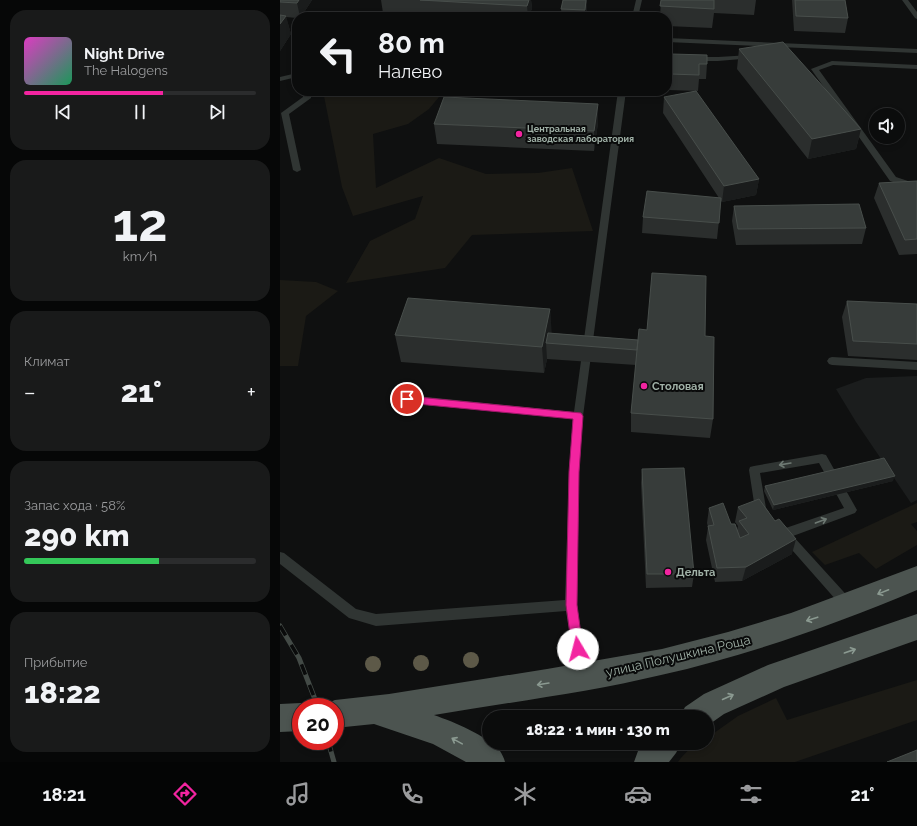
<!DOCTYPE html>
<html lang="ru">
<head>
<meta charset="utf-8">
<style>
	:root { --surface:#0b0c0c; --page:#191a1a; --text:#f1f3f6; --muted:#9a9b9d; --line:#2b2c2d; --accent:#f324a0 }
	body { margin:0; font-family:Raleway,sans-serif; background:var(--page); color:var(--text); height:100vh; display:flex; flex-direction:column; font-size:15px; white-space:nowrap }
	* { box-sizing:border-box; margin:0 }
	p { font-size:13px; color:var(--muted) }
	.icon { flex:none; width:22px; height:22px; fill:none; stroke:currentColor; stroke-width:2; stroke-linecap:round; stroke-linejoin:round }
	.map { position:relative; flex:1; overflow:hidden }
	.panel { display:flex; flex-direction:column; gap:10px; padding:10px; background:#060707; width:280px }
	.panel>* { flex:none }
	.hud { position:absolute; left:12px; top:12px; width:380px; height:84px; border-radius:16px; box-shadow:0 2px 6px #0003,0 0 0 1px var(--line); background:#0b0c0c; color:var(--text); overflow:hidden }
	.tools { position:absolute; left:589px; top:108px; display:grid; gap:8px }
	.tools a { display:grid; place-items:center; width:36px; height:36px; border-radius:50%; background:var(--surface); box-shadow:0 2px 6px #0003,0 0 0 1px var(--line); font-size:20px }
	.speed { position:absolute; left:12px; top:698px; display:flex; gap:8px; font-size:20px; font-weight:700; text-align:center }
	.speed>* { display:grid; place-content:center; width:52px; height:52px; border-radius:50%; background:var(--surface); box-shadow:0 2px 6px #0003,0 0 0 1px var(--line); line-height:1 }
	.speed .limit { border:6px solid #d22; background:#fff; color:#111 }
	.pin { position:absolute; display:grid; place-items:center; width:34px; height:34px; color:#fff; margin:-17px; border:2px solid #fff; border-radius:50%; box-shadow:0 1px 4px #0007 }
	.me { position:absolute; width:44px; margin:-22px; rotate:352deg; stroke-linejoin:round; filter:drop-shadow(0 0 3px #0008) }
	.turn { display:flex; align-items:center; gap:14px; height:84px; padding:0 20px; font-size:18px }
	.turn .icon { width:52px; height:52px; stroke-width:2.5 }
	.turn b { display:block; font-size:28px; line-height:34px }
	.big { font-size:30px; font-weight:800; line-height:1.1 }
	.panel .widget { flex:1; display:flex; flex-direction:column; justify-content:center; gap:6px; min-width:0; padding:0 14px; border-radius:16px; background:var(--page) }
	.panel .dial { align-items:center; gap:0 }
	.dial b { font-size:52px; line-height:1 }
	.song { display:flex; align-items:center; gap:12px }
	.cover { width:48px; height:48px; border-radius:6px; background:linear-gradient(135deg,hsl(310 70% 55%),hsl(150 70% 35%)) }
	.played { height:4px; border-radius:2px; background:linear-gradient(90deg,var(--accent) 60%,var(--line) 60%) }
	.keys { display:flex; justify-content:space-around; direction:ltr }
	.heat { display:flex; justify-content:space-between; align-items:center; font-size:22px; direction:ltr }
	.charge { height:6px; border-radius:3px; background:linear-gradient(90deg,#34c759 58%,var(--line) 0) }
	.trip { position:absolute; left:202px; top:710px; width:232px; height:40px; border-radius:20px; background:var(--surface); box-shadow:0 2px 6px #0003,0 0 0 1px var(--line); font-weight:800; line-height:40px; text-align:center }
	.tabs { display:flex; height:64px; justify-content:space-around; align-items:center; background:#040505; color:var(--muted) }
	.tabs .icon { width:28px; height:28px }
	.tabs .current { color:var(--accent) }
	.tabs b { font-size:18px; color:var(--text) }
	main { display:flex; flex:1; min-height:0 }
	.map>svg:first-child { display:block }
</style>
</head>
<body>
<main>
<section class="panel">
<div class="widget">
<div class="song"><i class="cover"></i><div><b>Night Drive</b><p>The Halogens</p></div></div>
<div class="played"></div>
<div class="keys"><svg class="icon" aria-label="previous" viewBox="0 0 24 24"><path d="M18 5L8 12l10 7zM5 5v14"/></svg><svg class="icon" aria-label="pause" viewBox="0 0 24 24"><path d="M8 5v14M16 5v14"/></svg><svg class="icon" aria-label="next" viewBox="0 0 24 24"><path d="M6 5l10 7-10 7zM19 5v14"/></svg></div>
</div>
<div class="widget dial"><b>12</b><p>km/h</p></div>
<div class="widget"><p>Климат</p>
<div class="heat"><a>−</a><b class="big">21°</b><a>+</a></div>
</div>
<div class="widget"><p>Запас хода · 58%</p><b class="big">290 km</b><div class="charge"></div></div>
<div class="widget"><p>Прибытие</p><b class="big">18:22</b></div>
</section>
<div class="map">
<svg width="637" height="762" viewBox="0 0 637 762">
	<rect width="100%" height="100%" fill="#0f1010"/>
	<path fill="#1b1d1d" d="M 637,376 L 637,500 L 631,503 L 576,422 L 556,389 L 586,378 Z"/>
	<path fill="#1b1a15" d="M 43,91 L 164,91 L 149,109 L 128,124 L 93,134 L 96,188 L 159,158 L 206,174 L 258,173 L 292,168 L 313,231 L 192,235 L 165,268 L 66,283 L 90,241 L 135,219 L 143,196 L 73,216 L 62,187 Z
		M 0,280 L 36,282 L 58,291 L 26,316 L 18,366 L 0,366 Z
		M 637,503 L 637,522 L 631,524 L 637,531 L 637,545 L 596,569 L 579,553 L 545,565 L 532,552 Z
		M 637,680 L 637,720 L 515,762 L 398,762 C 405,752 415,743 427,743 L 427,738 L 458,716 L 496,698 L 507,720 Z"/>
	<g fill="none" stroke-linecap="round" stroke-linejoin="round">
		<path fill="#303533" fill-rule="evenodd" d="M 356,0 L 362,0 L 358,17 L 352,17 Z
			M 622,0 L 628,0 L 637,12 L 637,19 L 635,18 Z
			M 387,38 L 637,49 L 637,53 L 387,42 Z
			M 471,55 L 473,56 L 473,58 L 438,61 L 387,61 L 387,57 L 438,57 Z
			M 552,61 L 637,65 L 637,69 L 553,65 L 539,70 L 616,177 L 637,184 L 637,190 L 610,181 L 531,69 Z
			M 17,73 L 17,77 L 0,81 L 0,77 Z
			M 23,91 L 31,91 L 31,98 L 9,114 L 21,170 L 17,172 L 13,170 L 1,113 L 23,97 Z
			M 338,91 L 346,91 L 303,416 L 299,472 L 297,605 L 308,677 L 307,681 L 302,683 L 297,681 L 296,677 L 286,611 L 96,626 L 69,618 L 0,564 L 0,552 L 4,553 L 76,609 L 96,614 L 285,600 L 289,472 L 293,419 L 127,403 L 123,402 L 122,399 L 123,396 L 127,395 L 294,412 Z
			M 552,357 L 637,362 L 637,370 L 552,365 L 549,364 L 547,361 L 549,358 Z
			M 542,454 L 546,455 L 577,510 L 575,513 L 513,536 L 572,601 L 574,605 L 572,609 L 568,611 L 564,609 L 498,534 L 500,530 L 564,508 L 539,463 L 480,473 L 486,508 L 489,512 L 487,515 L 483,517 L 479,515 L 475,509 L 469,470 L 470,467 L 474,466 Z"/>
		<path fill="#4c5450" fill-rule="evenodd" d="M 637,566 L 637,590 C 554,625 469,655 381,675 C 306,693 230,702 154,715 C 176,723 204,734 220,751 C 222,754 224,758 225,762 L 186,762 L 153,744 L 94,724 L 55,728 L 55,707 L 43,707 L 45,704 L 55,700 L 109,694 L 267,669 L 382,649 L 448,632 L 511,613 Z
			M 637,614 L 637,640 L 504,687 L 444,714 L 427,726 L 427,717 L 400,717 L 405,707 L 424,694 L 488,665 Z
			M 21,703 L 31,707 L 21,707 L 21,731 L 0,732 L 0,704 Z
			M 366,743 L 401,743 L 396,753 L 389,762 L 354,762 L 358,751 Z"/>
		<defs>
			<path id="rail" d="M 0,626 L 19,658 L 38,707
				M 48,741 L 54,762"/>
		</defs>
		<use href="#rail" stroke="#434a46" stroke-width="5"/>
		<use href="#rail" stroke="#0a0b0b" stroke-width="3.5" stroke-dasharray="11" stroke-linecap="butt"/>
	</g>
	<g fill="#5d5948">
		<circle cx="191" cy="660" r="8"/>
		<circle cx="141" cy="663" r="8"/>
		<circle cx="93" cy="664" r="8"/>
	</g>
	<path fill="#2b2e2d" d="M 0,0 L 32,0 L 21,17 L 17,17 L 17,18 L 6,17 L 11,34 L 0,51 Z
		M 101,0 L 251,0 L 252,8 L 249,17 L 184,17 L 103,13 Z
		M 307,0 L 306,17 L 282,17 L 281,9 Z
		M 381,0 L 476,0 L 474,15 L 434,13 L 432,28 L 387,26 L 387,17 L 380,17 Z
		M 512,0 L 565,0 L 568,18 L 565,33 L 514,31 Z
		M 459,49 L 581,129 L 576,149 L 528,159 L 457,69 Z
		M 391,54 L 427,64 L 426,79 L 419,79 L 418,91 L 389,90 Z
		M 384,97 L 479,179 L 476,195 L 442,202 L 441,201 L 437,239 L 362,233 L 363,217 L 439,198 L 383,113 Z
		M 318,123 L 314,151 L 157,144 L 154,124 Z
		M 637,181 L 637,254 L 619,255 L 594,198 L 599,183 Z
		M 454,206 L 586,228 L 582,244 L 456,245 L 452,221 Z
		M 567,301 L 637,304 L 637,360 L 568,356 L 562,317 Z
		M 270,309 L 271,333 L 358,340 L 425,336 L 433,419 L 430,438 L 351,432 L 351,413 L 356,365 L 267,359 L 264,373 L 121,362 L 115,335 Z
		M 362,469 L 414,574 L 412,587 L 366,588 L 361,483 Z
		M 613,481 L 493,510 L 484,491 L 485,486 Z
		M 458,507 L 512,554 L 462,581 L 435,582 L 426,540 L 428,527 L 427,523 L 429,508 L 457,530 L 458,526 L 455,522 Z"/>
	<path fill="#1a1c1c" d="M 19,0 L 32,0 L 21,17 L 20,17 L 17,3 Z
		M 249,0 L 251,0 L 252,8 L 249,17 L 248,17 L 247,6 Z
		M 307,0 L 307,13 L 306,17 L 305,17 L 305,10 Z
		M 6,16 L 11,34 L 0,51 L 0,24 Z
		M 318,104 L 318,123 L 314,151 L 314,131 Z
		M 581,129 L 576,149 L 528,159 L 532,139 Z
		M 479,179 L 476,195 L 442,202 L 444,186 Z
		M 270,309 L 272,336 L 266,343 L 267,359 L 264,373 L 262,347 Z
		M 615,476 L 613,481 L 493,510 L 494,505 Z
		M 516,539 L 512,554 L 462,581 L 466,567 Z"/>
	<path fill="#373c3a" stroke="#484e4b" d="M 0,0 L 19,0 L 17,3 L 0,2 Z
		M 140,0 L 249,0 L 247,6 Z
		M 283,0 L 306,0 L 305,10 L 281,9 Z
		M 381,0 L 434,0 L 434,9 L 380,6 Z
		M 515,0 L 565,0 L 568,18 L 516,16 Z
		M 0,15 L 6,16 L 0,24 Z
		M 503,42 L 581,129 L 532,139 L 459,49 Z
		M 391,54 L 427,55 L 427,64 L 419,64 L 419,75 L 390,74 Z
		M 416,91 L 479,179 L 444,186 L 384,97 Z
		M 164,97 L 318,104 L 314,131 L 154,124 Z
		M 637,181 L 637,239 L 625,240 L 599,183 Z
		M 367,191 L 441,198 L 439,223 L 363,217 Z
		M 579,204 L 586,228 L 458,229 L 454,206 Z
		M 372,273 L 426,276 L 425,336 L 434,337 L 433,419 L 351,413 L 359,329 L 367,330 Z
		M 128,298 L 270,309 L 262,347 L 115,335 Z
		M 567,301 L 637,304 L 637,344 L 573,341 Z
		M 268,333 L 358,340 L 357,350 L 266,343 Z
		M 604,458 L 615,476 L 494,505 L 485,486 Z
		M 404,468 L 414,574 L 367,574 L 362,469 Z
		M 479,499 L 495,521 L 499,519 L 516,539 L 466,567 L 437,568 L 428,526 L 434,525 L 429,508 L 443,503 L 451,524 L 455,524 L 460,538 L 469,534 L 459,521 L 467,518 L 458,507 Z
		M 637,750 L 637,762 L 607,762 Z"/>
	<defs><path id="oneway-shaft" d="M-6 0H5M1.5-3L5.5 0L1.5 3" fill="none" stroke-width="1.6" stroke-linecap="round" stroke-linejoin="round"/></defs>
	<g stroke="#6e7973">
		<use href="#oneway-shaft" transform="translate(505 464) rotate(170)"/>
		<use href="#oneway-shaft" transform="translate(541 521) rotate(-20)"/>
	</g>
	<g stroke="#8b9a91">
		<use href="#oneway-shaft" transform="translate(603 592) rotate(158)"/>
		<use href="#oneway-shaft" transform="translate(532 619) rotate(162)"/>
		<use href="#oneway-shaft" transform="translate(570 651) rotate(-19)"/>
		<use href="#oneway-shaft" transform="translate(263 684) rotate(171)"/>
		<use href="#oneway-shaft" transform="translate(448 697) rotate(-24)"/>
		<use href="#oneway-shaft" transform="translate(177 741) rotate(-151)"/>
	</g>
	<path fill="#f324a0" stroke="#9e1768" d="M 127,396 L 301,413 L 303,416 L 299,472 L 297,605 L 303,649 L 302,653 L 298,654 L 294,653 L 292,649 L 286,605 L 289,472 L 293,419 L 127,403 L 123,399 Z"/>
	<g fill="#f324a0" stroke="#0a0b0b" stroke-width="1.5">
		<circle cx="239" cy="134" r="4"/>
		<circle cx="364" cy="386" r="4"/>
		<circle cx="388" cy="572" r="4"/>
	</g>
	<g text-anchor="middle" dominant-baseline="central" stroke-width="4" stroke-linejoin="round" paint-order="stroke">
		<g font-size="9" font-weight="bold" fill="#a0b1a7" stroke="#0a0b0b" text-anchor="start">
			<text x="247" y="129">Центральная<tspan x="247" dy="10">заводская лаборатория</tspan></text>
		</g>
		<g font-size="11" font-weight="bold" fill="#a0b1a7" stroke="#0a0b0b" text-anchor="start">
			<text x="372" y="386">Столовая</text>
			<text x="396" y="572">Дельта</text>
		</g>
		<g font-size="13" fill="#a0b1a7" stroke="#0a0b0b">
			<text transform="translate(398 656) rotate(-13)">улица Полушкина Роща</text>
		</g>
	</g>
</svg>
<div class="tools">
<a><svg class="icon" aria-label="sound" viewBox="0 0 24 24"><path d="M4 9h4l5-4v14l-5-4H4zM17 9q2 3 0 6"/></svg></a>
</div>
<div class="speed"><div class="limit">20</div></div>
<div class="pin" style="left:127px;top:399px;background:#d93025"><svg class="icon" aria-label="arrive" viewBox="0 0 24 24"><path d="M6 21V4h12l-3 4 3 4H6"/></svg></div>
<svg class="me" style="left:298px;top:649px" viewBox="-20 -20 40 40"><circle r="19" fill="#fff"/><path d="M0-13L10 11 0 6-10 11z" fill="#f324a0"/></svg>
<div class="trip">18:22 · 1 мин · 130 m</div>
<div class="hud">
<div class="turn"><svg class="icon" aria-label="left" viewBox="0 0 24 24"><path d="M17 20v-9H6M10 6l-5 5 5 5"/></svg><div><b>80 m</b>Налево</div></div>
</div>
</div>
</main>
<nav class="tabs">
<b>18:21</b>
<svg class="icon current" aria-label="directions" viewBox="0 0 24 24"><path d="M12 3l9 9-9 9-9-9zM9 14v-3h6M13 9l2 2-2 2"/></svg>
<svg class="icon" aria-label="music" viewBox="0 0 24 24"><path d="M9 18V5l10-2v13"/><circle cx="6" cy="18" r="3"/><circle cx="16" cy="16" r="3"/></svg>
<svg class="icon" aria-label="phone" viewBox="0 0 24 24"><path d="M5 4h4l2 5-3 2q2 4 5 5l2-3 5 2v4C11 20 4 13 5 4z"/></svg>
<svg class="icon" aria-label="climate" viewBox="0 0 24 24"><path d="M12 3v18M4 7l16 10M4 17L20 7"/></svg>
<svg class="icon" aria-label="car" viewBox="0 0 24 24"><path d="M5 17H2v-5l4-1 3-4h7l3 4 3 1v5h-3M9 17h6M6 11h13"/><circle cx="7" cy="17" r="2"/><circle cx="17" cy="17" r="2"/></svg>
<svg class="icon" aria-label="filters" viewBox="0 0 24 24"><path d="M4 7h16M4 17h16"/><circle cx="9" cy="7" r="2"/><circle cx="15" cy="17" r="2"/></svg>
<b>21°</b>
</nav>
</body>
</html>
